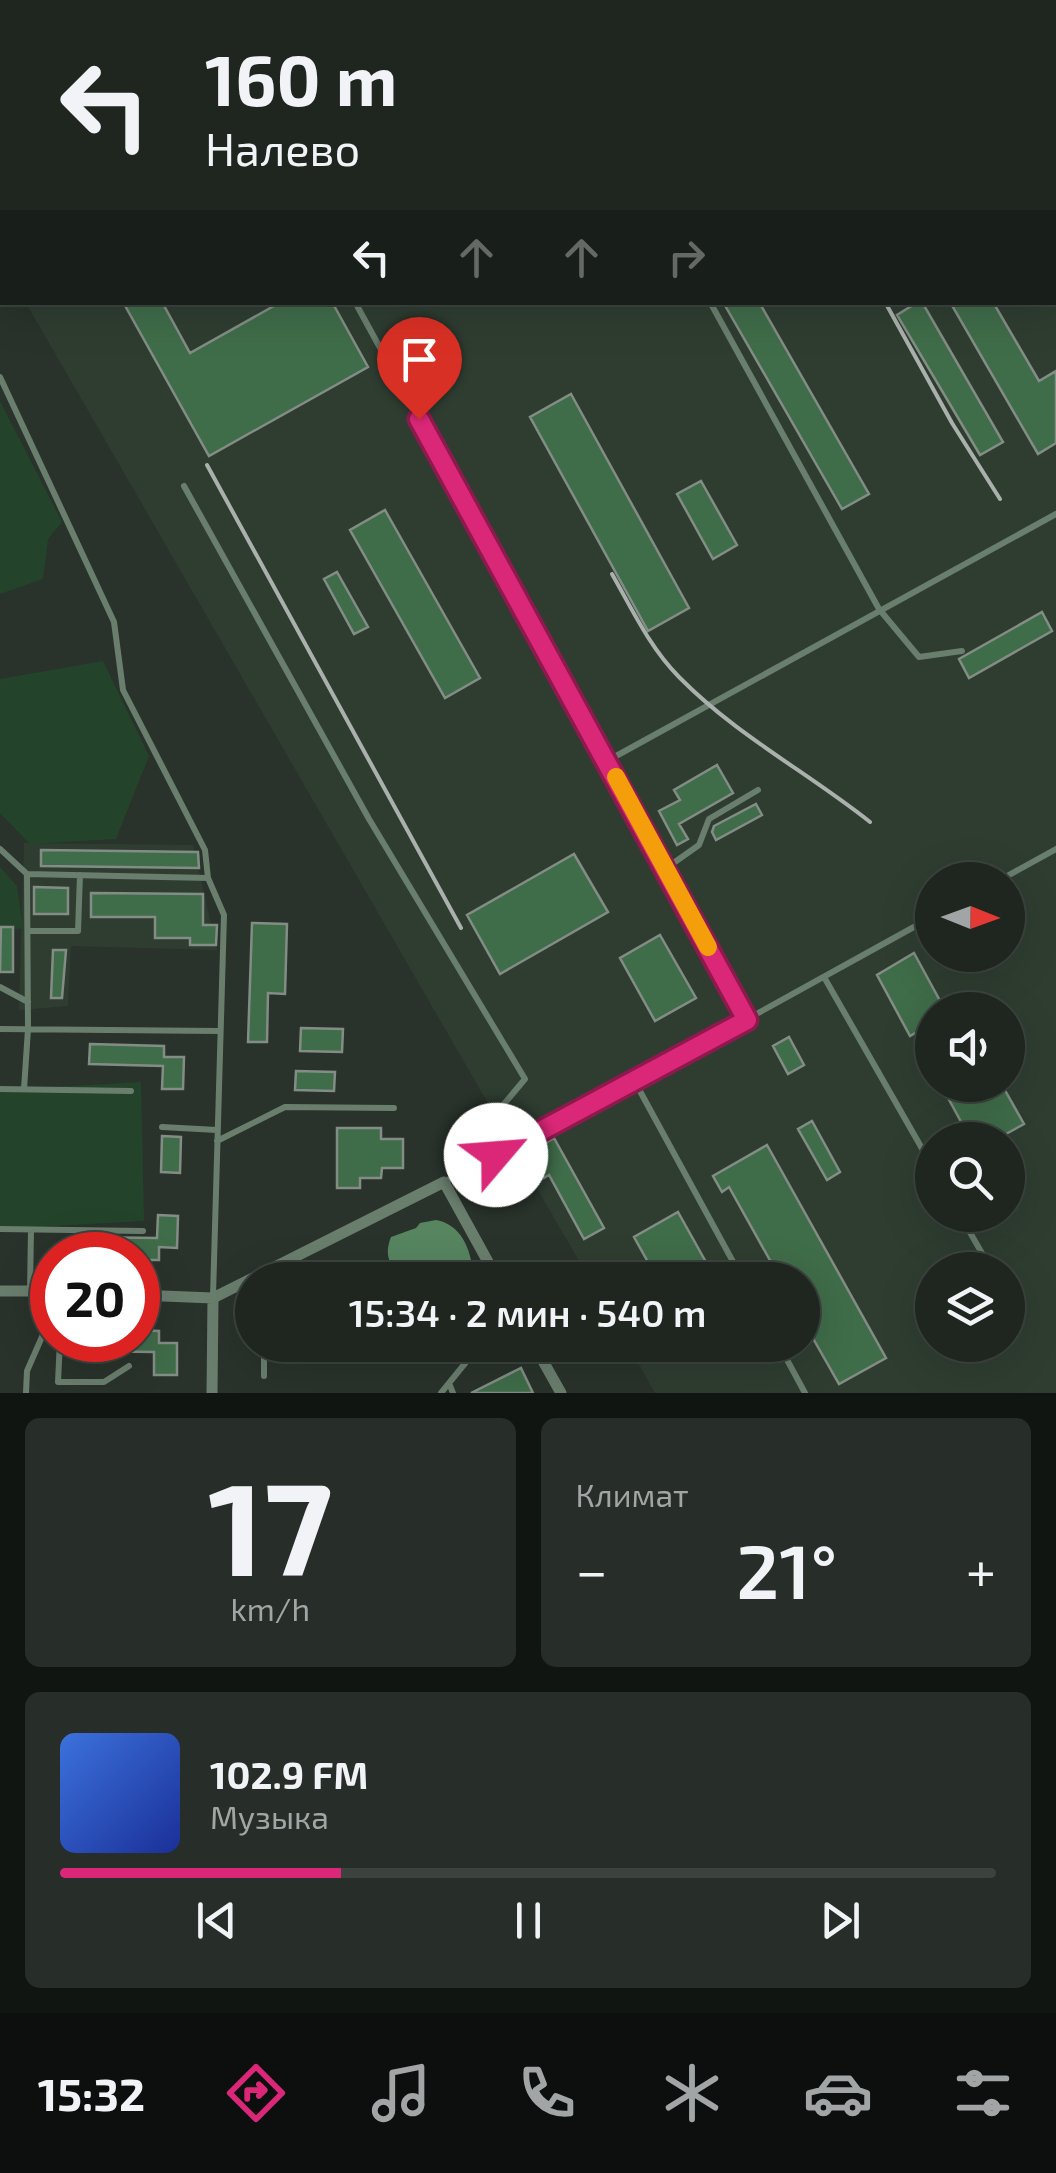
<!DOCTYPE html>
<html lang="ru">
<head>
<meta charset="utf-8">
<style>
	:root { --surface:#1f2620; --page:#272e29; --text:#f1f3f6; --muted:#a1a5a5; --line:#3c433e; --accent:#db2777 }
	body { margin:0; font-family:"Exo 2",sans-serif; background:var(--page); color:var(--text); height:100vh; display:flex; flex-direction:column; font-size:38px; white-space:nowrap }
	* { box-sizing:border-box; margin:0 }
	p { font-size:32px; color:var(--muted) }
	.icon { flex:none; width:55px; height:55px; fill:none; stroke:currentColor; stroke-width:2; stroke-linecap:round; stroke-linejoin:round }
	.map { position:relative; height:1393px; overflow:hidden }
	.side { display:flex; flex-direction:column; gap:25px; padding:25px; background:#111512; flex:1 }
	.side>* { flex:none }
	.banner { position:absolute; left:0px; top:0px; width:1058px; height:305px; box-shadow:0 10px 40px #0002,0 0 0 2px var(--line); background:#1f2620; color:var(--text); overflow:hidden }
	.needle { width:65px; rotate:91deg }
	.buttons { position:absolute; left:915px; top:862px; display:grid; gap:20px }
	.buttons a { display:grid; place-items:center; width:110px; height:110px; border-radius:50%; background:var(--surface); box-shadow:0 10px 40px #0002,0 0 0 2px var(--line); font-size:50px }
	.speed { position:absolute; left:30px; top:1232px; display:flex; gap:20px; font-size:50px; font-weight:700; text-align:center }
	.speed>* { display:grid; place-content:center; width:130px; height:130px; border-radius:50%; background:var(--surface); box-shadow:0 10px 40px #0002,0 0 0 2px var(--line); line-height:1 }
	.speed .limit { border:15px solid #d22; background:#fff; color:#111 }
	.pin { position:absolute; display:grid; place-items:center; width:85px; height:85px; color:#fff; margin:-102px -42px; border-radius:50% 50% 50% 0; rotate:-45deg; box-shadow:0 0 10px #0007 }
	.pin .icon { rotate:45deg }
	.me { position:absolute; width:110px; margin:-55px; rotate:63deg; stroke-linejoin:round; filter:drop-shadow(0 0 8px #0008) }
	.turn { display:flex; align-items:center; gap:35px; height:210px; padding:0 40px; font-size:45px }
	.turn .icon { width:130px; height:130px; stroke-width:2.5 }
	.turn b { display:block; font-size:70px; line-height:85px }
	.lanes { display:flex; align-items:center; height:95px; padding:0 40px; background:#0003; justify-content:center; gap:50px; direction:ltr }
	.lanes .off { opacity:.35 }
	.big { font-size:75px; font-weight:600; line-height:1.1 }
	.side .tile { flex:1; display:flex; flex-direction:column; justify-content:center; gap:15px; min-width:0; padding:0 35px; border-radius:15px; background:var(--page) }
	.side .dial { align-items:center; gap:0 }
	.dial b { font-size:130px; line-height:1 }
	.song { display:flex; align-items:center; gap:30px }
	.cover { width:120px; height:120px; border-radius:15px; background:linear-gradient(135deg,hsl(220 70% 55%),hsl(230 70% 35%)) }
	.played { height:10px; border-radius:5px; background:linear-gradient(90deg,var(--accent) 30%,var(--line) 30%) }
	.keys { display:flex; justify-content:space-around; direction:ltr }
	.heat { display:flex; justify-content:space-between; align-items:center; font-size:55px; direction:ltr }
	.side .tiles { flex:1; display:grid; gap:25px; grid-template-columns:1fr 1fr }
	.tile:last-child { grid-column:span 2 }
	.trip { position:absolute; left:235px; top:1262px; width:585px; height:100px; border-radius:50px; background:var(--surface); box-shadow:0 10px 40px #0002,0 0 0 2px var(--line); font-weight:600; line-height:100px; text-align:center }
	.tab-bar { display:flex; height:160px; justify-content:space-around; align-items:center; background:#0c0f0d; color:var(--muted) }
	.tab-bar .icon { width:70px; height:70px }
	.tab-bar .active { color:var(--accent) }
	.tab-bar b { font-size:45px; color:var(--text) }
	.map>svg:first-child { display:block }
</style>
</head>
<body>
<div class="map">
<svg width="1056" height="1393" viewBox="0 0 1056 1393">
	<rect width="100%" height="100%" fill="#29322b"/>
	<path fill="#2f3d31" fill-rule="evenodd" d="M 0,0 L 1056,0 L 1056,1393 L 655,1393 L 628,1345 L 802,1345 L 802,1280 L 590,1280 L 26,303 L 1055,302 L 1055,2 L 2,2 L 2,262 ZM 932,880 L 1008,880 L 1008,955 L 932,955 ZM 932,1010 L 1008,1010 L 1008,1085 L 932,1085 ZM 932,1140 L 1008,1140 L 1008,1215 L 932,1215 ZM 932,1270 L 1008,1270 L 1008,1345 L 932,1345 Z
		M 24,843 L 193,845 L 217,950 L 71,946 L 68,1006 L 19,1010 Z"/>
	<path fill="#23442b" d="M 0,401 L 62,522 L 48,539 L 43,579 L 0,594 Z
		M 103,661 L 149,756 L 116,839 L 30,844 L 0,813 L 0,679 Z
		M 0,867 L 17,886 L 23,928 L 0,931 Z
		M 141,1082 L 144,1221 L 0,1229 L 0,1090 Z"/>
	<path fill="#578560" d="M 436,1220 C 464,1225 472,1254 474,1280 L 404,1280 C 391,1266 383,1257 391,1237 L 416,1228 L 420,1223 Z"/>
	<path fill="#3f6c49" stroke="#838d85" stroke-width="2.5" d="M 123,302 L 162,302 L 190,353 L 281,302 L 332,302 L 368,367 L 209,456 Z
		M 723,302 L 759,302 L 869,494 L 842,509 Z
		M 918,302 L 922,302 L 1003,442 L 980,455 L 897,315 Z
		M 950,302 L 993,302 L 1039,381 L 1056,371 L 1056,443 L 1038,454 Z
		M 571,394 L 689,608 L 648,631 L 530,417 Z
		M 701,481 L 737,545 L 713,559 L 677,494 Z
		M 385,510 L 480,678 L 445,698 L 350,530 Z
		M 337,572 L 368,627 L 354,634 L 324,579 Z
		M 1042,612 L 1052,631 L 969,678 L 959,659 Z
		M 717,765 L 733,793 L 679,824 L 688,839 L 677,845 L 659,811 L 680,800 L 674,790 Z
		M 756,804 L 762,815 L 716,840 L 712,832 L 714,826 Z
		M 41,850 L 198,852 L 199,868 L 41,866 Z
		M 574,854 L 608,912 L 500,974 L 467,915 Z
		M 34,887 L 68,888 L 68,914 L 34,914 Z
		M 91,893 L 203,894 L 203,925 L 217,925 L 216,945 L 190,945 L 190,938 L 155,938 L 155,917 L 91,917 Z
		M 252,923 L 287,924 L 285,994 L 268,993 L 267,1042 L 248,1042 Z
		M 1,927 L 13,927 L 13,972 L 0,972 Z
		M 660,935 L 696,998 L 655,1021 L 620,958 Z
		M 53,950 L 66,950 L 62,998 L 51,998 Z
		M 914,953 L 945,1010 L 932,1010 L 932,1043 L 924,1028 L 910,1036 L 877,975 Z
		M 301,1028 L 343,1029 L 342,1052 L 300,1051 Z
		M 789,1037 L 804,1065 L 788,1074 L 773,1046 Z
		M 90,1044 L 164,1046 L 164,1057 L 184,1057 L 183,1089 L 162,1089 L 163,1066 L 89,1064 Z
		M 296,1071 L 335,1072 L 334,1091 L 295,1090 Z
		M 941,1085 L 1002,1085 L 1024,1124 L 995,1140 L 971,1140 Z
		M 812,1121 L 840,1172 L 827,1180 L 798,1129 Z
		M 337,1128 L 381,1128 L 381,1139 L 403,1139 L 403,1168 L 382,1168 L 381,1178 L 360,1178 L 360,1188 L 337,1188 Z
		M 162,1136 L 181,1137 L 180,1173 L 161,1172 Z
		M 554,1138 L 604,1228 L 584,1239 L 549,1175 L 544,1178 L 530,1152 Z
		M 767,1145 L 886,1358 L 839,1384 L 802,1319 L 802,1280 L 781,1280 L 729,1187 L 722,1192 L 713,1176 Z
		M 678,1212 L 716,1280 L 658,1280 L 634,1237 Z
		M 158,1215 L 178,1216 L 177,1248 L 159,1247 L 159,1260 L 138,1260 L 138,1255 L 82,1255 L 83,1237 L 157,1238 Z
		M 138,1330 L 159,1331 L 159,1343 L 177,1343 L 177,1375 L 154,1375 L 154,1352 L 79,1351 L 79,1340 L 138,1340 Z
		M 521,1368 L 533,1393 L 471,1393 Z"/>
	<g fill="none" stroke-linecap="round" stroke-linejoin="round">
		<path stroke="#6a7e6e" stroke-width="6" d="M 58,0 L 60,2
			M 561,0 L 562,2
			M 902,0 L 904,2
			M 355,2 L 359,0
			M 1055,278 L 1056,280
			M 355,302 L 747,1020
			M 710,302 L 879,609 L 919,657 L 962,651
			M 0,377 L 114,622 L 123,690 L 205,850 L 208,878 L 224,915 L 213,1296
			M 184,486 L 369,819 L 525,1079 L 488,1123 L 496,1155
			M 607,761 L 1056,514
			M 0,849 L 27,874 L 208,878
			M 665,869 L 699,845 L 709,819 L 758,790
			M 1000,880 L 1056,849
			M 28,931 L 78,931 L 80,875
			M 824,977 L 932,1166
			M 0,987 L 28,1002
			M 0,1029 L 218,1031
			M 635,1082 L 743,1280
			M 0,1089 L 131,1091
			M 24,1089 L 28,1029 L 27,874
			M 162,1127 L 217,1130
			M 217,1141 L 285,1107 L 394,1108
			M 444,1182 L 570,1117 L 932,917
			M 960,1215 L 987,1262
			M 0,1229 L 143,1231
			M 30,1291 L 31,1230
			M 60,1340 L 58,1382 L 104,1382 L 129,1366
			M 779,1345 L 805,1393
			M 264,1376 L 264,1345
			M 449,1383 L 453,1393
			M 26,1393 L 27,1371 L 52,1314
			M 441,1393 L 480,1345"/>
		<path stroke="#6a7e6e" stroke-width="11" d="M 0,1291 L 52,1291
			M 138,1295 L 213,1298 L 444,1182 L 498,1280
			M 534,1345 L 561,1393
			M 212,1393 L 213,1298"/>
		<path stroke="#aab1ac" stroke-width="4" d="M 885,302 L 952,423 L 1000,499
			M 207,465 L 461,928
			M 612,574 C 632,609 650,648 679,677 C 736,735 807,772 870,822"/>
	</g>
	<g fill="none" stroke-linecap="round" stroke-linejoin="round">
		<defs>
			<path id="route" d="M 419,419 L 747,1020 L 496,1155"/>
		</defs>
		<use href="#route" stroke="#8e194d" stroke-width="25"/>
		<use href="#route" stroke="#db2777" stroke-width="18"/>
		<path stroke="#f59e0b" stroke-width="18" d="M 616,777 L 708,947"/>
	</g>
</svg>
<div class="buttons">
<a><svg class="needle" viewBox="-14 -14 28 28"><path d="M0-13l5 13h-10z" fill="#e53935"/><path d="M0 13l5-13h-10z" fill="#a1a5a5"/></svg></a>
<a><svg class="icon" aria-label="sound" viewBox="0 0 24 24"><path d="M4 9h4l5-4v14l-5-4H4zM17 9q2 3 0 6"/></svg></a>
<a><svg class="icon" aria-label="search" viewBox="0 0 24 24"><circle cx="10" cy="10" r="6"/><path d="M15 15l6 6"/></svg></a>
<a><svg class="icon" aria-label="layers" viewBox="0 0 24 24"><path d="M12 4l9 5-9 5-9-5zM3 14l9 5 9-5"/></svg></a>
</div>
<div class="speed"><div class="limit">20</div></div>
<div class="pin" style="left:419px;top:419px;background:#d93025"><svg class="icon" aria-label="arrive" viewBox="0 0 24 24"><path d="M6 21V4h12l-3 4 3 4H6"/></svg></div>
<svg class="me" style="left:496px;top:1155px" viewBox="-20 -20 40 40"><circle r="19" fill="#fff"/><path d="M0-13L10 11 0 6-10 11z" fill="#db2777"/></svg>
<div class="trip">15:34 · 2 мин · 540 m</div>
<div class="banner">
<div class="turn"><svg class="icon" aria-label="left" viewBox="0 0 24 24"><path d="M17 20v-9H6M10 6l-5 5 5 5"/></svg><div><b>160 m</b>Налево</div></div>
<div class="lanes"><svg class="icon" aria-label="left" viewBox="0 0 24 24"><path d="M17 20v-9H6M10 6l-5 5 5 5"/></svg><svg class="icon off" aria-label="ahead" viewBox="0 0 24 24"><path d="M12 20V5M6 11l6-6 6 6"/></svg><svg class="icon off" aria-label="ahead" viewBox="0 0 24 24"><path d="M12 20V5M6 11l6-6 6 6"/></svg><svg class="icon off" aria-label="right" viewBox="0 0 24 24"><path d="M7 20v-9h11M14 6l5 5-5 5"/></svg></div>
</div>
</div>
<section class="side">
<div class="tiles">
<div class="tile dial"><b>17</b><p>km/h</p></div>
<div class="tile"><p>Климат</p>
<div class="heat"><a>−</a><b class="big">21°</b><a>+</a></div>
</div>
<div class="tile">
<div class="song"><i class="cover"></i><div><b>102.9 FM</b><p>Музыка</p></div></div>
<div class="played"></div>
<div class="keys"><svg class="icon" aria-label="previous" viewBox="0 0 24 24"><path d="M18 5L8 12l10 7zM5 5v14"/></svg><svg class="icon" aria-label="pause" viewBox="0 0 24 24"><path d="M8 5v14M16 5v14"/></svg><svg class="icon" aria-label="next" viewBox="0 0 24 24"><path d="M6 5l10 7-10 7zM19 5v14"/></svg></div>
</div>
</div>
</section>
<nav class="tab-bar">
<b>15:32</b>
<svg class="icon active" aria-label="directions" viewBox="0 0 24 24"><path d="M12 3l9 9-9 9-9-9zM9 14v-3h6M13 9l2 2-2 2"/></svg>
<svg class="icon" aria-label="music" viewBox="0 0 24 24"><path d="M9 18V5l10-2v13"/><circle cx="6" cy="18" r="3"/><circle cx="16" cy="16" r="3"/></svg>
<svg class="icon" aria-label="phone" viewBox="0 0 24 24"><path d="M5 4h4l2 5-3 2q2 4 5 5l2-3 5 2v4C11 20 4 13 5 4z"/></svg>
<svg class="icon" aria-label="climate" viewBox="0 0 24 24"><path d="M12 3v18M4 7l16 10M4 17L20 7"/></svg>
<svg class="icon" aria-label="car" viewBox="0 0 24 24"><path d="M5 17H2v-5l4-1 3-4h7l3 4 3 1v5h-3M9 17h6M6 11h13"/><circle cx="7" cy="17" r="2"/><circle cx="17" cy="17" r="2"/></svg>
<svg class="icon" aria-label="filters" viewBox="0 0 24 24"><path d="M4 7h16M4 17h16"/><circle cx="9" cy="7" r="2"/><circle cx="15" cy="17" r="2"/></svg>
</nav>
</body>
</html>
